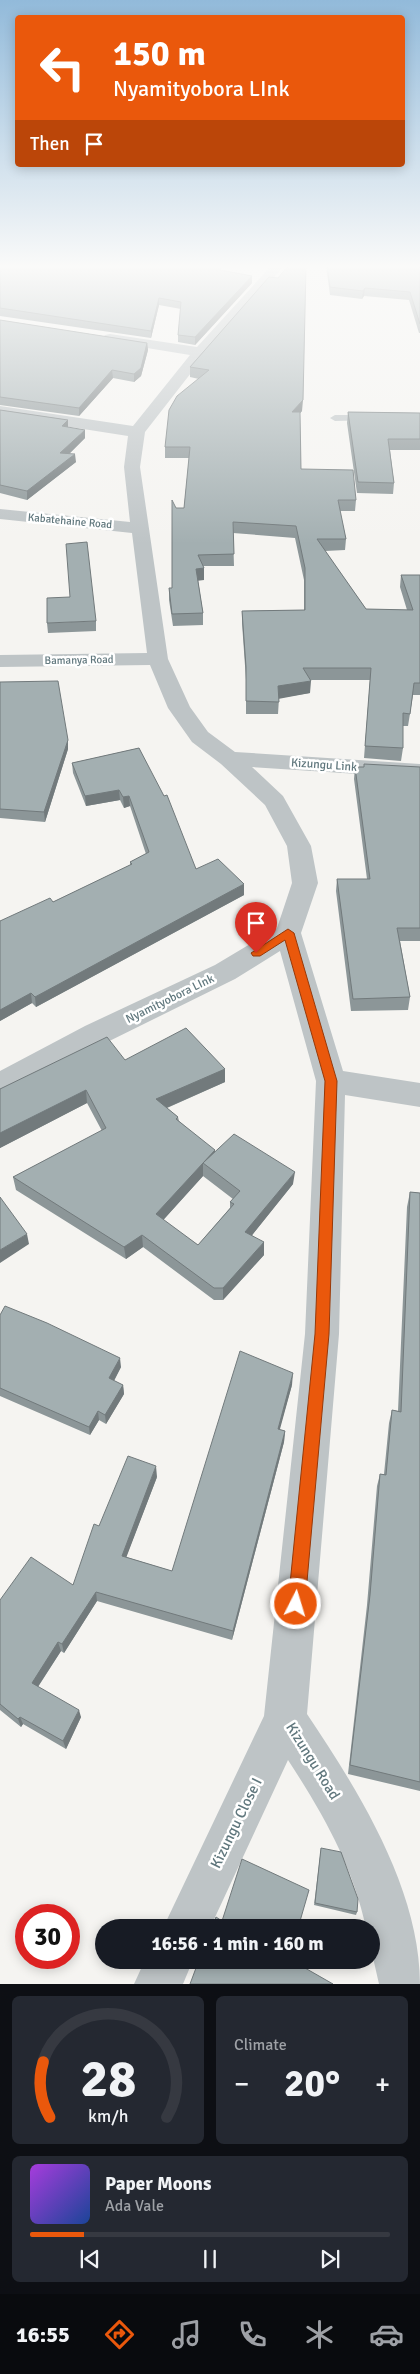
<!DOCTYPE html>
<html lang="en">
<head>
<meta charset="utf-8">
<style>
	:root { --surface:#171b24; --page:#242831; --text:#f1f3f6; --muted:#9ea1a6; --line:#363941; --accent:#ea580c }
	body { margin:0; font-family:Signika,sans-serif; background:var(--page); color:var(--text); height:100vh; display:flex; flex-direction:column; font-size:19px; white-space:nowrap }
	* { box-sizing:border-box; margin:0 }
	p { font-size:16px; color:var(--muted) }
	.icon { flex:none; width:28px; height:28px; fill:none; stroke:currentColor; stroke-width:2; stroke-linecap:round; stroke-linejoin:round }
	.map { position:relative; height:1984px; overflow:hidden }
	.side { display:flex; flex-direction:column; gap:12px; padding:12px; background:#0d0f14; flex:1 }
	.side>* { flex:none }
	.top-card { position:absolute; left:15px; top:15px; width:390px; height:152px; border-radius:5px; box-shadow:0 2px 12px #0003; background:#ea580c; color:#fff; overflow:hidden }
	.speed { position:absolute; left:15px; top:1904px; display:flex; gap:10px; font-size:25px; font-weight:700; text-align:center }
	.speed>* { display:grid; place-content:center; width:65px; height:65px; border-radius:50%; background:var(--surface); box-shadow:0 2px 12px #0003; line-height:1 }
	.speed .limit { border:8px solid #d22; background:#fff; color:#111 }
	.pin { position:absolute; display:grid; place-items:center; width:42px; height:42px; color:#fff; margin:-51px -21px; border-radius:50% 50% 50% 0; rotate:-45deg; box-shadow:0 0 5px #0007 }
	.pin .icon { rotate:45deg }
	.me { position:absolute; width:55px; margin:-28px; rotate:5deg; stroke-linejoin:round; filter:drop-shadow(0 0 4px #0008) }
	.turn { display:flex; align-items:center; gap:18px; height:105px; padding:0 15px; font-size:22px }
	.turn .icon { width:65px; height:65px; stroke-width:2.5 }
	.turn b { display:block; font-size:35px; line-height:42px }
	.then { display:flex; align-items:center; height:48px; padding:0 15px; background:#0003; gap:10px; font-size:19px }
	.big { font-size:38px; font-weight:700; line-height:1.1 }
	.side .card { flex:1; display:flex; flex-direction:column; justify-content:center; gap:8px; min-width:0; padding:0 18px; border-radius:8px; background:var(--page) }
	.side .dial { align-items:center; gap:0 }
	.dial svg { height:130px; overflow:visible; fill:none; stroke:var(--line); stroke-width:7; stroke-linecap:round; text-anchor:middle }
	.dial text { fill:var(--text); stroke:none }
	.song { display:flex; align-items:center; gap:15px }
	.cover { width:60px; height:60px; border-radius:8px; background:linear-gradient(135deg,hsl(280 70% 55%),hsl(220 70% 35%)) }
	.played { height:5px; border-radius:2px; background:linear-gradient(90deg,var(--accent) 15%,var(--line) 15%) }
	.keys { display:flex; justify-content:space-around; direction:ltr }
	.heat { display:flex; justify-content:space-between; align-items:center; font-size:28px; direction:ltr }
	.side .tiles { flex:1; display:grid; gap:12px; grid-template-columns:1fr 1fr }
	.card:last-child { grid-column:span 2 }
	.trip { position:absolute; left:95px; top:1919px; width:285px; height:50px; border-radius:25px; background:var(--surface); box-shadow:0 2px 12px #0003; font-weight:700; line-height:50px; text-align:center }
	.tab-bar { display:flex; height:80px; justify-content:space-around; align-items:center; background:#090b0e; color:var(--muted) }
	.tab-bar .icon { width:35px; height:35px }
	.tab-bar .current { color:var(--accent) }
	.tab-bar b { font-size:22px; color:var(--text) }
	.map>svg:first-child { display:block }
</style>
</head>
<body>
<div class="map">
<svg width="420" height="1984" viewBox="0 0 420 1984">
	<rect width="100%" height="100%" fill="#f5f4f1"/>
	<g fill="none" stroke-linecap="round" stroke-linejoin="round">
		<path fill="#bec4c6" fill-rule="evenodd" d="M 370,415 L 374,416 L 374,420 L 335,421 L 330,418 L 335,415 Z"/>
		<path fill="#bec4c6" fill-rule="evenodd" d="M 271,266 L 284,266 L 205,355 L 145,432 L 140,467 L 168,659 L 190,707 L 208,732 L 235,752 L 420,764 L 420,778 L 252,767 L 283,796 L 311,846 L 318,883 L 301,933 L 343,1071 L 420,1083 L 420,1107 L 345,1095 L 339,1334 L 307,1714 C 358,1790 420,1889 420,1984 L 379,1984 L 371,1949 L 371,1928 L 366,1928 C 353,1866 322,1812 288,1760 L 210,1928 L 163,1928 L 264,1716 L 305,1334 L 316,1081 L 280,951 L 235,979 L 0,1095 L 0,1071 L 85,1026 L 215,965 L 277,928 L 292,883 L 287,846 L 265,805 L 221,764 L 192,742 L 168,708 L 150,665 L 0,667 L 0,655 L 147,653 L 132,533 L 0,519 L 0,509 L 130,522 L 124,467 L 128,436 L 0,416 L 0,406 L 133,426 L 190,355 L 110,342 L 105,341 L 103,338 L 105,335 L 110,334 L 197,347 Z
			M 145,1960 L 193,1960 L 183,1984 L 134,1984 Z"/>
	</g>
	<path fill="#8c9698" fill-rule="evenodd" d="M 0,266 L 220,270 L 252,276 L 252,283 L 195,345 L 178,342 L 178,335 L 181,309 L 159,305 L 151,338 L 0,316 Z
		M 326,266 L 420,266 L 420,333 L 419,333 L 409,300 L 364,296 L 362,299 L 330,295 Z
		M 269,277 L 302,411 L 300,413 L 301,469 L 356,500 L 355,511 L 340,511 L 346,539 L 345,550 L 325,551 L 366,609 L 407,610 L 400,587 L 401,575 L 420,575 L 420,695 L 413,695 L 408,726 L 403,726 L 403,748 L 401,761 L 364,758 L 370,680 L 310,680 L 310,693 L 279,698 L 278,714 L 246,714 L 246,680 L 242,623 L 242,611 L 304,610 L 304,580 L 295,538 L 233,533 L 234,566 L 203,566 L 204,568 L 204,580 L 198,580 L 203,613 L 203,625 L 173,626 L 169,600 L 169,588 L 172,588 L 176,508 L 184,508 L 189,458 L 165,458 L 165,447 L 199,379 L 190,377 L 190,367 Z
		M 0,320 L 147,343 L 148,350 L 141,376 L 134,382 L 113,378 L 79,416 L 0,405 Z
		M 0,410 L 68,420 L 68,427 L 85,438 L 69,454 L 76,462 L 27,500 L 0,493 Z
		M 348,412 L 420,413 L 420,450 L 390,450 L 394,483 L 393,494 L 357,493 L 347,423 Z
		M 96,621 L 96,631 L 48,633 L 47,623 Z
		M 0,682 L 68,740 L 68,749 L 45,822 L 0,818 Z
		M 139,748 L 196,869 L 244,895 L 36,1007 L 32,1003 L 0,1021 L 0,921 L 53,902 L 130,865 L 130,862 L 146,854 L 130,806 L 124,808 L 120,800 L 86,806 L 73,773 L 72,763 Z
		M 355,767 L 420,767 L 420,941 L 400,941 L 410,997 L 408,1010 L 351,1011 L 336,891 L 337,879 L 367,879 L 354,779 Z
		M 125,1060 L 225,1069 L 225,1082 L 167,1108 L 178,1117 L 179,1121 L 215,1152 L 293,1184 L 252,1235 L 264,1255 L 223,1300 L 214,1300 L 143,1247 L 126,1259 L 16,1190 L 13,1177 L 102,1131 L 87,1103 L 0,1148 L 0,1089 ZM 203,1176 L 233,1199 L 230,1202 L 230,1208 L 198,1245 L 163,1220 Z
		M 410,1192 L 420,1193 L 420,1791 L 348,1774 L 367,1605 L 377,1486 L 380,1474 L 384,1474 L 389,1423 L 392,1410 L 398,1411 L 407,1207 Z
		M 0,1315 L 121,1367 L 114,1381 L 123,1385 L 124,1394 L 106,1424 L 99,1420 L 90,1435 L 0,1396 Z
		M 292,1385 L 279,1430 L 285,1431 L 284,1442 L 232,1640 L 97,1601 L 64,1653 L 61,1651 L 38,1687 L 81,1717 L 66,1749 L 23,1724 L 21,1727 L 0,1710 L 0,1600 L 73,1585 L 99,1526 L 157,1477 L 126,1557 L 172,1571 Z
		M 321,1848 L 357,1912 L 356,1915 L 314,1905 Z"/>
	<path fill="#727a7c" d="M 252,276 L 252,283 L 195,345 L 195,337 Z
		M 365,288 L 364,296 L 362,299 L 363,291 Z
		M 159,298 L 159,305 L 151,338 L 151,331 Z
		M 147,343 L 148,350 L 141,376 L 134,382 L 134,374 Z
		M 112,370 L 113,378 L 79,416 L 79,408 Z
		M 303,400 L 302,411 L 291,423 L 292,412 Z
		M 68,420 L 68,429 L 62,426 Z
		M 85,430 L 85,438 L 61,462 L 60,453 Z
		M 75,454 L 76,462 L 27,500 L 27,491 Z
		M 204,568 L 204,580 L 196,581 L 196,569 Z
		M 311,681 L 310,693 L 278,699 L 278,686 Z
		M 68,740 L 68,749 L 45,822 L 44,812 Z
		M 119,790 L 120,800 L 86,806 L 85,796 Z
		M 129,796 L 130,806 L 124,808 L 123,797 Z
		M 244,884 L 244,895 L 36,1007 L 35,997 Z
		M 31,993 L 32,1003 L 0,1021 L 0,1010 Z
		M 225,1069 L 225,1082 L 157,1112 L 156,1099 Z
		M 86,1090 L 87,1103 L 0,1148 L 0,1133 Z
		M 215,1150 L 215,1163 L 203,1163 L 203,1176 L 157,1227 L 156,1214 Z
		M 295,1172 L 293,1184 L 245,1244 L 245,1232 Z
		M 27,1234 L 29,1244 L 0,1263 L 0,1250 Z
		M 142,1235 L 143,1247 L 126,1259 L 124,1247 Z
		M 264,1242 L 264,1255 L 223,1300 L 223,1288 Z
		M 120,1358 L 121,1367 L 110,1388 L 109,1378 Z
		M 293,1373 L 292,1385 L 277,1440 L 278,1429 Z
		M 123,1385 L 124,1394 L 106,1424 L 105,1415 Z
		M 98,1411 L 99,1420 L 90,1435 L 89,1427 Z
		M 285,1431 L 284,1442 L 232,1640 L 233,1631 Z
		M 156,1466 L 157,1477 L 123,1566 L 122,1556 Z
		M 96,1592 L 97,1601 L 64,1653 L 62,1644 Z
		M 58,1642 L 61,1651 L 35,1691 L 32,1683 Z
		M 79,1710 L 81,1717 L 66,1749 L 63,1741 Z
		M 20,1717 L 23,1724 L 21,1727 L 18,1719 Z"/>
	<path fill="#a3afb1" stroke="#727a7c" d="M 0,266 L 220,266 L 220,270 L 252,276 L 195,337 L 178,335 L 181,302 L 159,298 L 151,331 L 0,308 Z
		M 288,266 L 306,266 L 303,400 L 292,412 L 300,412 L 301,469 L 353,470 L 356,500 L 338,500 L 346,539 L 317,539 L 366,609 L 413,610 L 401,575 L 420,575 L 420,683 L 414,683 L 410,714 L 403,713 L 403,748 L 365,746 L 371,668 L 303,668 L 311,681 L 278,686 L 279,702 L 246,701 L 246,667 L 242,611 L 305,610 L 305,568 L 296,526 L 233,522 L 234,554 L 198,555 L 204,568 L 196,569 L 203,613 L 172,614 L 169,588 L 172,588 L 172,500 L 176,508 L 184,508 L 190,447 L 165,447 L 169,410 L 177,396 L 209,370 L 190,367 L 269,277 L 278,278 Z
		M 327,266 L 387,266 L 395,267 L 395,266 L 420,266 L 420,324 L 410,292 L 365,288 L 363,291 L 330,287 Z
		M 0,320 L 147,343 L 141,368 L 134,374 L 112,370 L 79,408 L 0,397 Z
		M 0,410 L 68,420 L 62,426 L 85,430 L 60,453 L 75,454 L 27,491 L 0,485 Z
		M 348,412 L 420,413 L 420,439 L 388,439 L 394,483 L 358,482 Z
		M 87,542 L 96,621 L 47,623 L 47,598 L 70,597 L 66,544 Z
		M 58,681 L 68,740 L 44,812 L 0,809 L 0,682 Z
		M 139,748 L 164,796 L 167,795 L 196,869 L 218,859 L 244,884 L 35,997 L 31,993 L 0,1010 L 0,921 L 50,898 L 53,902 L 132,864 L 130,862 L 149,852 L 129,796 L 123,797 L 119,790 L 85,796 L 72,763 Z
		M 364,764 L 420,767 L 420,928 L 397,928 L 410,997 L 353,999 L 337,879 L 370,879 L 355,767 L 364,767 Z
		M 186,1028 L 225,1069 L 156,1099 L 178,1117 L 176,1119 L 215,1150 L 156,1214 L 198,1245 L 234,1204 L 230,1202 L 240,1191 L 203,1163 L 234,1134 L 295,1172 L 245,1232 L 264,1242 L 223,1288 L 214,1288 L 142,1235 L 124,1247 L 13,1177 L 106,1128 L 86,1090 L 0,1133 L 0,1089 L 107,1037 L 125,1060 Z
		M 410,1192 L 420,1193 L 420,1782 L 350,1765 L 370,1595 L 380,1474 L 386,1475 L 392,1410 L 401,1412 Z
		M 0,1197 L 27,1234 L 0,1250 Z
		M 5,1306 L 47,1323 L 120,1358 L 109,1378 L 123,1385 L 105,1415 L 98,1411 L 89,1427 L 0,1388 L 0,1315 Z
		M 240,1351 L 293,1373 L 278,1429 L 285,1431 L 233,1631 L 96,1592 L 62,1644 L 58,1642 L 32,1683 L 79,1710 L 63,1741 L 20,1717 L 18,1719 L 0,1704 L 0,1600 L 31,1557 L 73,1585 L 94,1524 L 99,1526 L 128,1456 L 156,1466 L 122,1556 L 172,1571 Z
		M 321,1848 L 341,1852 L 358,1899 L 357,1912 L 315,1903 Z
		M 242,1859 L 309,1890 L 298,1928 L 212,1928 L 216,1917 L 222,1921 Z
		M 199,1960 L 291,1960 L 333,1984 L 190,1984 Z"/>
	<linearGradient id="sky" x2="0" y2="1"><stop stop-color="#92bada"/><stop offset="0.49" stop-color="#fafaf9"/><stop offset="1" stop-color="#fafaf9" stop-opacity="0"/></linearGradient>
	<rect width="420" height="544" fill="url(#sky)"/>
	<path fill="#ea580c" stroke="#983908" d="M 288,929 L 294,933 L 337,1081 L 329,1334 L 305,1604 L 302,1610 L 296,1612 L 291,1610 L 288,1604 L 315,1334 L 325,1081 L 285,940 L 260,956 L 253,956 L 251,953 Z"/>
	<g text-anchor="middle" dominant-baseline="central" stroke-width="5" stroke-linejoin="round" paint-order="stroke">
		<g font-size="11" fill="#60777d" stroke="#fff">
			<text transform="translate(70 521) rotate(5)">Kabatehaine Road</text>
			<text transform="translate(79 660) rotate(-1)">Bamanya Road</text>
		</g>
		<g font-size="12" fill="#60777d" stroke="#fff">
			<text transform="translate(324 765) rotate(4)">Kizungu Link</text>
			<text transform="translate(170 999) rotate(-26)">Nyamityobora LInk</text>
		</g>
		<g font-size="15" fill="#60777d" stroke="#fff">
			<text transform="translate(313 1761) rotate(58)">Kizungu Road</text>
			<text transform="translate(236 1823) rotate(-64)">Kizungu Close I</text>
		</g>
	</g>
</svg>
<div class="speed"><div class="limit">30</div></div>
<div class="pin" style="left:256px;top:953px;background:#d93025"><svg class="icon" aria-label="arrive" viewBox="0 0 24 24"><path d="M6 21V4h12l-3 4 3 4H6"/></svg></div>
<svg class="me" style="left:296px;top:1604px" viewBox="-20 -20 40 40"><circle r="17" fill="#ea580c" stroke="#fff" stroke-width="3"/><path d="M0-11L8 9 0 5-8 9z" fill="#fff"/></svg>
<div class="trip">16:56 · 1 min · 160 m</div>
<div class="top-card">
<div class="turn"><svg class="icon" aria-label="left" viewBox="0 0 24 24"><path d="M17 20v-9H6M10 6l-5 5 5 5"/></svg><div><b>150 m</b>Nyamityobora LInk</div></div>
<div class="then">Then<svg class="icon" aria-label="arrive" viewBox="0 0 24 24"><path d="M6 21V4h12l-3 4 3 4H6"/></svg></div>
</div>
</div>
<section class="side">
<div class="tiles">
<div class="card dial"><svg viewBox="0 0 100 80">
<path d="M14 69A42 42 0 1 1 86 69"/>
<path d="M14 69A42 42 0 0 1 10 35" stroke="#ea580c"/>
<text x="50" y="56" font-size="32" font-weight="700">28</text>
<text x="50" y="72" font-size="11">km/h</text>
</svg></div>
<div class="card"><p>Climate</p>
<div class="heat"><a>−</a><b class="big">20°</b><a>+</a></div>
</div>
<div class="card">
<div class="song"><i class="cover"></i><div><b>Paper Moons</b><p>Ada Vale</p></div></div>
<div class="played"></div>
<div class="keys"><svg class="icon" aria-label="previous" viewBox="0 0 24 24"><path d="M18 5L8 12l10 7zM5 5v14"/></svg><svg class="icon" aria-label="pause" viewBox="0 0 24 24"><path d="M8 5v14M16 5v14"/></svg><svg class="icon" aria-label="next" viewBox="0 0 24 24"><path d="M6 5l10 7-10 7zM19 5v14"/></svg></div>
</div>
</div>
</section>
<nav class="tab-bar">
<b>16:55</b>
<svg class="icon current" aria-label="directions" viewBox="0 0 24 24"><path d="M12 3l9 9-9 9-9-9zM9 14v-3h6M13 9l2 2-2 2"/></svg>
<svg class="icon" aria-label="music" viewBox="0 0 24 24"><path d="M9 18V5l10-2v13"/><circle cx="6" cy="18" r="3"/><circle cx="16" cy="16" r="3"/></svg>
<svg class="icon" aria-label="phone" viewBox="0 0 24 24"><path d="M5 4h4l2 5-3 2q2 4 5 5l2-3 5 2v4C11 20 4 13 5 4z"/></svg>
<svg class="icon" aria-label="climate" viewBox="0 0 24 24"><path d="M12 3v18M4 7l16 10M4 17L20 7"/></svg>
<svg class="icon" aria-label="car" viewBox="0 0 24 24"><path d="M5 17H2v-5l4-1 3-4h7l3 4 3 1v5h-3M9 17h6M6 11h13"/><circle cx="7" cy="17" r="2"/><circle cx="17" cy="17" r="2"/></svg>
</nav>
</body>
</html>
